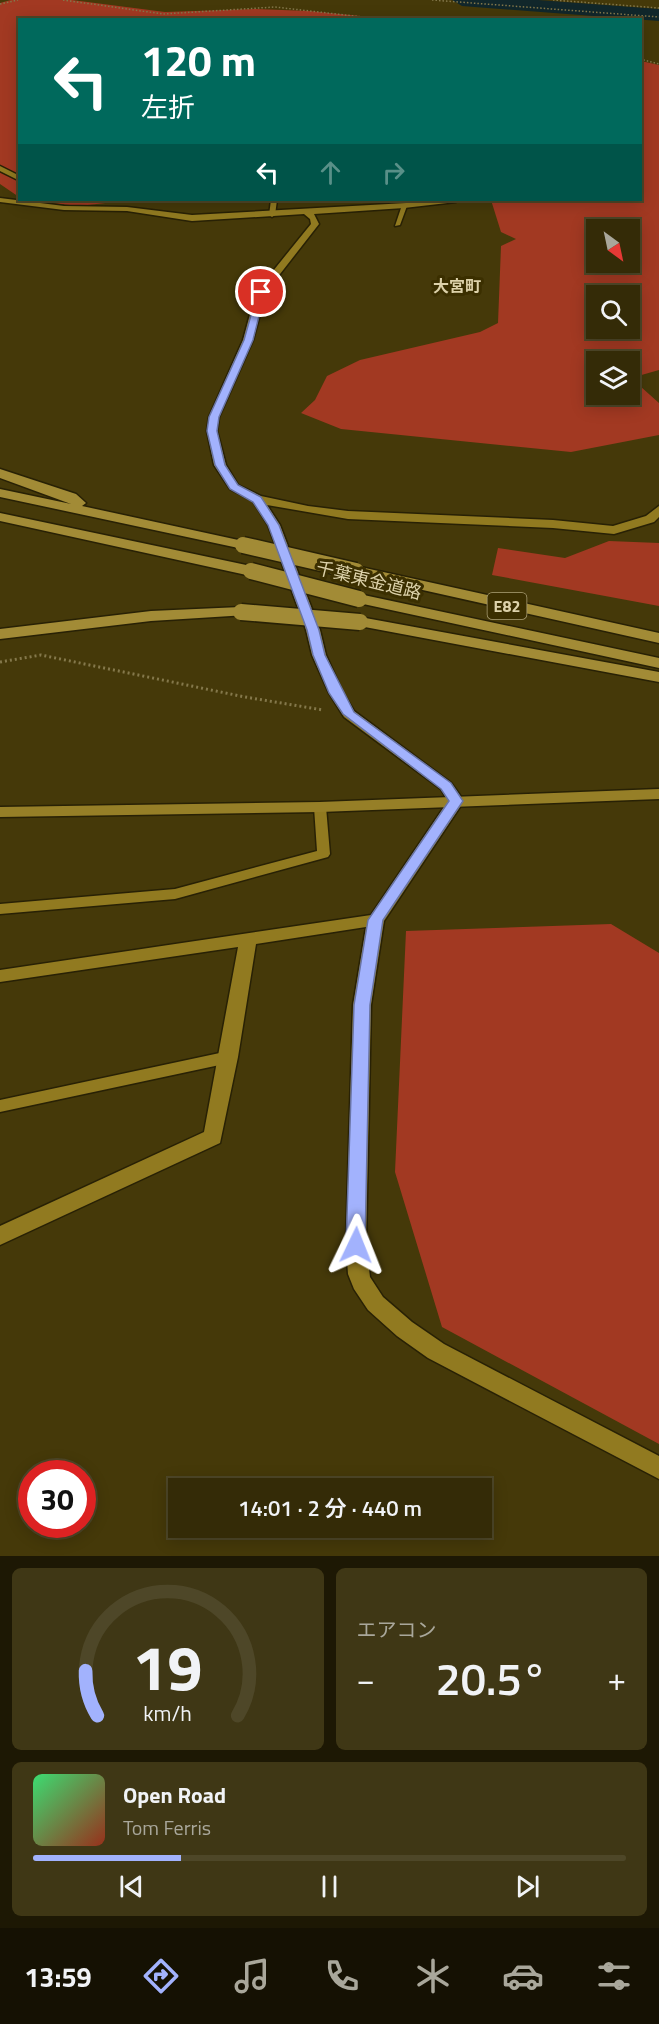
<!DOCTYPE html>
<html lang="ja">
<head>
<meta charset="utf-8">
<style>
	:root { --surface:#342b07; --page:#3f3715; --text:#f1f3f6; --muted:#a9a79b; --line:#4e4728; --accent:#a2b2fd }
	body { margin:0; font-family:"Titillium Web","Noto Sans JP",sans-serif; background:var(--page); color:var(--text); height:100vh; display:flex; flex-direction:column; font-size:22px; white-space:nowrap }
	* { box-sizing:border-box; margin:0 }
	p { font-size:20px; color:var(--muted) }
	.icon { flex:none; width:33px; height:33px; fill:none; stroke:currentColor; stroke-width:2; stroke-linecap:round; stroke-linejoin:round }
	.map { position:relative; height:1556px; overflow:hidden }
	.details { display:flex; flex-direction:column; gap:12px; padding:12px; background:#1d1804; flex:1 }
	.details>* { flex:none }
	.guide { position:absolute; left:18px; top:18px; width:624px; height:183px; border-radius:0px; box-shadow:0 3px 15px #0003,0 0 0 2px var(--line); background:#00695c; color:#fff; overflow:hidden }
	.needle { width:39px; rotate:147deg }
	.tools { position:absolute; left:586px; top:219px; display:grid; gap:12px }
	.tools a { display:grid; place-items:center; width:54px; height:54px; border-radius:0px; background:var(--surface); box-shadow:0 3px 15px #0003,0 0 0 2px var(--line); font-size:30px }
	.speed { position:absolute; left:18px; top:1460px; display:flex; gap:12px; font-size:30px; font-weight:700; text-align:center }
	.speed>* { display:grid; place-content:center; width:78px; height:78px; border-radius:50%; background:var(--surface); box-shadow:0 3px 15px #0003,0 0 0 2px var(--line); line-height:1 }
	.speed .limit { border:9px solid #d22; background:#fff; color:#111 }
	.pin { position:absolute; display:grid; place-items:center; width:51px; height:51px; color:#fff; margin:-26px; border:3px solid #fff; border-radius:50%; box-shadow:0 2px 6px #0007 }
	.me { position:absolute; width:66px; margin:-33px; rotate:2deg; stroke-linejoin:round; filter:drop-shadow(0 0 4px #0008) }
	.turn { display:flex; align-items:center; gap:21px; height:126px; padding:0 24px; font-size:27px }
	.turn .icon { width:78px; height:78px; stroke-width:2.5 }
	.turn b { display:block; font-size:42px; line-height:51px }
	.lanes { display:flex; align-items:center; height:57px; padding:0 24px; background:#0003; justify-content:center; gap:30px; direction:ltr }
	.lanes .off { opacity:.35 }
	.big { font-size:45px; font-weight:600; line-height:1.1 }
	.details .widget { flex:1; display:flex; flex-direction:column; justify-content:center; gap:9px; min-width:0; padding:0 21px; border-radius:9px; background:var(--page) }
	.details .dial { align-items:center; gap:0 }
	.dial svg { height:156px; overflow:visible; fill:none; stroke:var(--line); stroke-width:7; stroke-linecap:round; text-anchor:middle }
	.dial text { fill:var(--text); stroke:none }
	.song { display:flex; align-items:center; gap:18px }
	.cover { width:72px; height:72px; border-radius:9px; background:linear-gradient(135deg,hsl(140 70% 55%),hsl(10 70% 35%)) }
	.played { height:6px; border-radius:3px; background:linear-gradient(90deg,var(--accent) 25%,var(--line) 25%) }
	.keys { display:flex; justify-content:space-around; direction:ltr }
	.heat { display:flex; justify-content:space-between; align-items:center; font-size:33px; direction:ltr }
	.details .tiles { flex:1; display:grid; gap:12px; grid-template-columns:1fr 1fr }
	.widget:last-child { grid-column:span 2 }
	.trip { position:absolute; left:168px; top:1478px; width:324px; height:60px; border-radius:0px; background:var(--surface); box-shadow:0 3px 15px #0003,0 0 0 2px var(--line); font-weight:600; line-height:60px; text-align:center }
	.tabs { display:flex; height:96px; justify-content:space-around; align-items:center; background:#151103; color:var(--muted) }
	.tabs .icon { width:42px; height:42px }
	.tabs .current { color:var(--accent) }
	.tabs b { font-size:27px; color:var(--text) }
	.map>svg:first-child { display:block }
</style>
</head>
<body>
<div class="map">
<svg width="659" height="1556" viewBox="0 0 659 1556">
	<rect width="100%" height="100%" fill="#453909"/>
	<path fill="#a23922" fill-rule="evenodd" d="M 11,0 L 72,0 L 165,12 L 255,9 L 309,11 L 391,19 L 20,20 L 19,197 L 0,184 L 0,3 Z
		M 641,61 L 659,65 L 659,370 L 631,378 L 659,403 L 659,435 L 571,452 L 341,429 L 301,413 L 315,400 L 327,376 L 360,360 L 480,332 L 498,323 L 501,246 L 516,239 L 501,232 L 491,200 L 640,200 ZM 597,230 L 630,230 L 630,262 L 597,262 ZM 597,296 L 630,296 L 630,328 L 597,328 ZM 597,362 L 630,362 L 630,394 L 597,394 Z
		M 27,200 L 132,200 L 79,206 Z
		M 609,541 L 659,543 L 659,606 L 492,575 L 498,548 L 565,558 Z
		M 611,924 L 659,953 L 659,1444 L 442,1327 L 395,1172 L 406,931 Z"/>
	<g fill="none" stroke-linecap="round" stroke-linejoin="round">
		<path fill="#11272b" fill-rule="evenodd" d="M 452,0 L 538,0 L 659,9 L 659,21 L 462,6 Z"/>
		<defs>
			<path id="lane" d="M 271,200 L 277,200 L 275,215 L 272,217 L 269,215 Z
				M 402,205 L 407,206 L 400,225 L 395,226 Z
				M 320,803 L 326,807 L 330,854 L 328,857 L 175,899 L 0,914 L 0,904 L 175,889 L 317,851 L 314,807 Z
				M 229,1051 L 234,1053 L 236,1057 L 234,1061 L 229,1063 L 0,1112 L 0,1100 Z"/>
			<path id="street" d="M 0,166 L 20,176 L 20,181 L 0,171 Z
				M 0,198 L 64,206 L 127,207 L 192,215 L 460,200 L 456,202 L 404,208 L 314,214 L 319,224 L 266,292 L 253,340 L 219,417 L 217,431 L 226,465 L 238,485 L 261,496 L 308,506 L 348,511 L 553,520 L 613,526 L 646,516 L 659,506 L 659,517 L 654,522 L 614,534 L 553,528 L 348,519 L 267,505 L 280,525 L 320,630 L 326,655 L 343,693 L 354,711 L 451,783 L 464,801 L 384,921 L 371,1005 L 366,1245 L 370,1277 L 383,1297 L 412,1322 L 444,1344 L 659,1456 L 659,1479 L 428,1358 L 397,1336 L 368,1310 L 354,1289 L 348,1274 L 346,1245 L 353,1005 L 366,927 L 256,944 L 238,1057 L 220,1143 L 0,1245 L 0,1226 L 204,1132 L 238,947 L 0,982 L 0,970 L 371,915 L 448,801 L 441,789 L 344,717 L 329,693 L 312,655 L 306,630 L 268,525 L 253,501 L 230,489 L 214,465 L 207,431 L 209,417 L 243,340 L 256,292 L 311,224 L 310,219 L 304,214 L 192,221 L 127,211 L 64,210 L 0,202 Z"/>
			<path id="secondary" d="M 659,789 L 659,799 L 320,812 L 0,817 L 0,807 L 320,802 Z"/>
			<path id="highway" d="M 0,469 L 76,494 L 86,503 L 82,506 L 243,541 L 250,545 L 243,549 L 0,497 L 0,489 L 71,504 L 0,478 Z
				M 0,513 L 251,566 L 259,571 L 251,576 L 0,521 Z
				M 356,566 L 659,633 L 659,643 L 351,574 L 348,571 Z
				M 359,594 L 659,658 L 659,668 L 354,602 L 351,599 Z
				M 241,607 L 249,612 L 247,615 L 151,621 L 0,639 L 0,629 L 151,611 Z
				M 360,617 L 659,672 L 659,682 L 354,625 L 352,622 Z"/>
		</defs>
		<use href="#lane" stroke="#282105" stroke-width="3"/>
		<use href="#street" stroke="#282105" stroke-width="3"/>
		<use href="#secondary" stroke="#282105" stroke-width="3"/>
		<use href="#highway" stroke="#282105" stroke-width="3"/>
		<path stroke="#84784b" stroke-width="1.5" stroke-dasharray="1.5 2" stroke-linecap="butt" d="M 63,0 L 163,14 L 275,7 L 389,20
			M 432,0 L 659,17
			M 553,0 L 659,8
			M 0,4 L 18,0
			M 640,59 L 659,64"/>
		<path stroke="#84784b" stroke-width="3" stroke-dasharray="2 3" stroke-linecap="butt" d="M 0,662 L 41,655 L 245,697 L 323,710"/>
		<use href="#lane" fill="#917a20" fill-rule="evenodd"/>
		<use href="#street" fill="#917a20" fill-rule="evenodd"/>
		<use href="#secondary" fill="#967f27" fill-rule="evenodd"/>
		<use href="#highway" fill="#a28b36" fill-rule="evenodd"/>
		<defs>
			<path id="highway-bridge" d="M 243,545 L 356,571
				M 251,571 L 359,599
				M 241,612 L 360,622"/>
		</defs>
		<use href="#highway-bridge" stroke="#282105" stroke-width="19" stroke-linecap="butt"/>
		<use href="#highway-bridge" stroke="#a28b36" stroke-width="16"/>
	</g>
	<path fill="#a2b2fd" stroke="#6974a4" stroke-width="1.5" d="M 258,290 L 265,292 L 253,340 L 219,417 L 217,431 L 225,465 L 238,485 L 261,497 L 279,525 L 319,630 L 325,655 L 354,712 L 451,783 L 463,801 L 383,920 L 370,1005 L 365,1245 L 362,1251 L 356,1253 L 349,1251 L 346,1245 L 354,1005 L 368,920 L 449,801 L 441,789 L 343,714 L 329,693 L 313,655 L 307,630 L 268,525 L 253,502 L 230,489 L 215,465 L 207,431 L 209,417 L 244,340 Z"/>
	<g text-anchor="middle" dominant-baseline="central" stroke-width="6" stroke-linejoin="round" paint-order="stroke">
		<g font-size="16" font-weight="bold" fill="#ddd2aa" stroke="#3b2f00">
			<text x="457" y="286">大宮町</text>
		</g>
		<rect fill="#3b2f00" stroke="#aca177" stroke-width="1.5" x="487.5" y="593" width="39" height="26" rx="4.5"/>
		<g font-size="16" font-weight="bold" fill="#ddd2aa">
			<text x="507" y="606">E82</text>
		</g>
		<g font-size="18" fill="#ddd2aa" stroke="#3b2f00">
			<text transform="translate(369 580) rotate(14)">千葉東金道路</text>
		</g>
	</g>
</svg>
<div class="tools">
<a><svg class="needle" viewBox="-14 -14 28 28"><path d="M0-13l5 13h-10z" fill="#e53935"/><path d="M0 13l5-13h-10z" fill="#a9a79b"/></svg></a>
<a><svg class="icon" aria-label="search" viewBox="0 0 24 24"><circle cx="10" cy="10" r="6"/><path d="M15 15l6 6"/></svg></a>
<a><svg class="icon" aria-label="layers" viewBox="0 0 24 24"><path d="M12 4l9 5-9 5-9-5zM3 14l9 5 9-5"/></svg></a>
</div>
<div class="speed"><div class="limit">30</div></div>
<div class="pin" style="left:261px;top:292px;background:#d93025"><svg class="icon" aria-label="arrive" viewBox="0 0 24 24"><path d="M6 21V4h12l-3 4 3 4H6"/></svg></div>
<svg class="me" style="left:356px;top:1245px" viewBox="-20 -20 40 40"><path d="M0-17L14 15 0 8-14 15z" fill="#a2b2fd" stroke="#fff" stroke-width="4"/></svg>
<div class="trip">14:01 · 2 分 · 440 m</div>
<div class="guide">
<div class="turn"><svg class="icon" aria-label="left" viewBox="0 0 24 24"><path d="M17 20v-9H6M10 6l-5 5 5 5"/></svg><div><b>120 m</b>左折</div></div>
<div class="lanes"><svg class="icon" aria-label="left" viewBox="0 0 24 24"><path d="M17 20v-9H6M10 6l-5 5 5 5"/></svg><svg class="icon off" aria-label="ahead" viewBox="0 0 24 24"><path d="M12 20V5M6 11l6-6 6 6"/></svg><svg class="icon off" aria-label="right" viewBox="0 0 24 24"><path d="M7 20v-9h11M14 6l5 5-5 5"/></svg></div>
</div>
</div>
<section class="details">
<div class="tiles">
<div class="widget dial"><svg viewBox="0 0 100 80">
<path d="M14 69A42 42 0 1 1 86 69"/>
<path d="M14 69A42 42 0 0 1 8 46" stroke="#a2b2fd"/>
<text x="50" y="56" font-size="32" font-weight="700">19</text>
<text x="50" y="72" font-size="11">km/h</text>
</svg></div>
<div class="widget"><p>エアコン</p>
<div class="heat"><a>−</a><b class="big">20.5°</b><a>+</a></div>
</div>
<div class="widget">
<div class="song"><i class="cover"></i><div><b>Open Road</b><p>Tom Ferris</p></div></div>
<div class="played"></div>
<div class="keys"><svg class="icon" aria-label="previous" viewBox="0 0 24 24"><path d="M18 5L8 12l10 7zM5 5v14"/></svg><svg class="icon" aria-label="pause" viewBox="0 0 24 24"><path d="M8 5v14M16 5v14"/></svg><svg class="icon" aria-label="next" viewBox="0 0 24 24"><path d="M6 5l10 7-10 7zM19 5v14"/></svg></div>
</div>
</div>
</section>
<nav class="tabs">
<b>13:59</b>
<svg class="icon current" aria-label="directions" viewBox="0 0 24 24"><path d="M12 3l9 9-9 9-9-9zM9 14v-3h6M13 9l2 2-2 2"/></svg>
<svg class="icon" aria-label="music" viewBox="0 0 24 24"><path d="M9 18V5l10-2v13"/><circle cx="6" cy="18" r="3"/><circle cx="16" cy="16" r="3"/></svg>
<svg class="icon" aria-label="phone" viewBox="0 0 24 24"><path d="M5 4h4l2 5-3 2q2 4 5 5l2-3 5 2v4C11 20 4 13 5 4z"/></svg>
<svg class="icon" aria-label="climate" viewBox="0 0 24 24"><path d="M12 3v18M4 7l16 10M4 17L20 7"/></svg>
<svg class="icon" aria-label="car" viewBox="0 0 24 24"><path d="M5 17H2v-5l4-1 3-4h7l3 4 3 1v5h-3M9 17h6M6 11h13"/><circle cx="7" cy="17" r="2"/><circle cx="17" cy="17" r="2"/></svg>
<svg class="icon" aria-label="filters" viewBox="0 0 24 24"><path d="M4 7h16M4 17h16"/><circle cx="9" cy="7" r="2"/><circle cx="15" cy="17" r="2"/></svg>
</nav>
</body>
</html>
